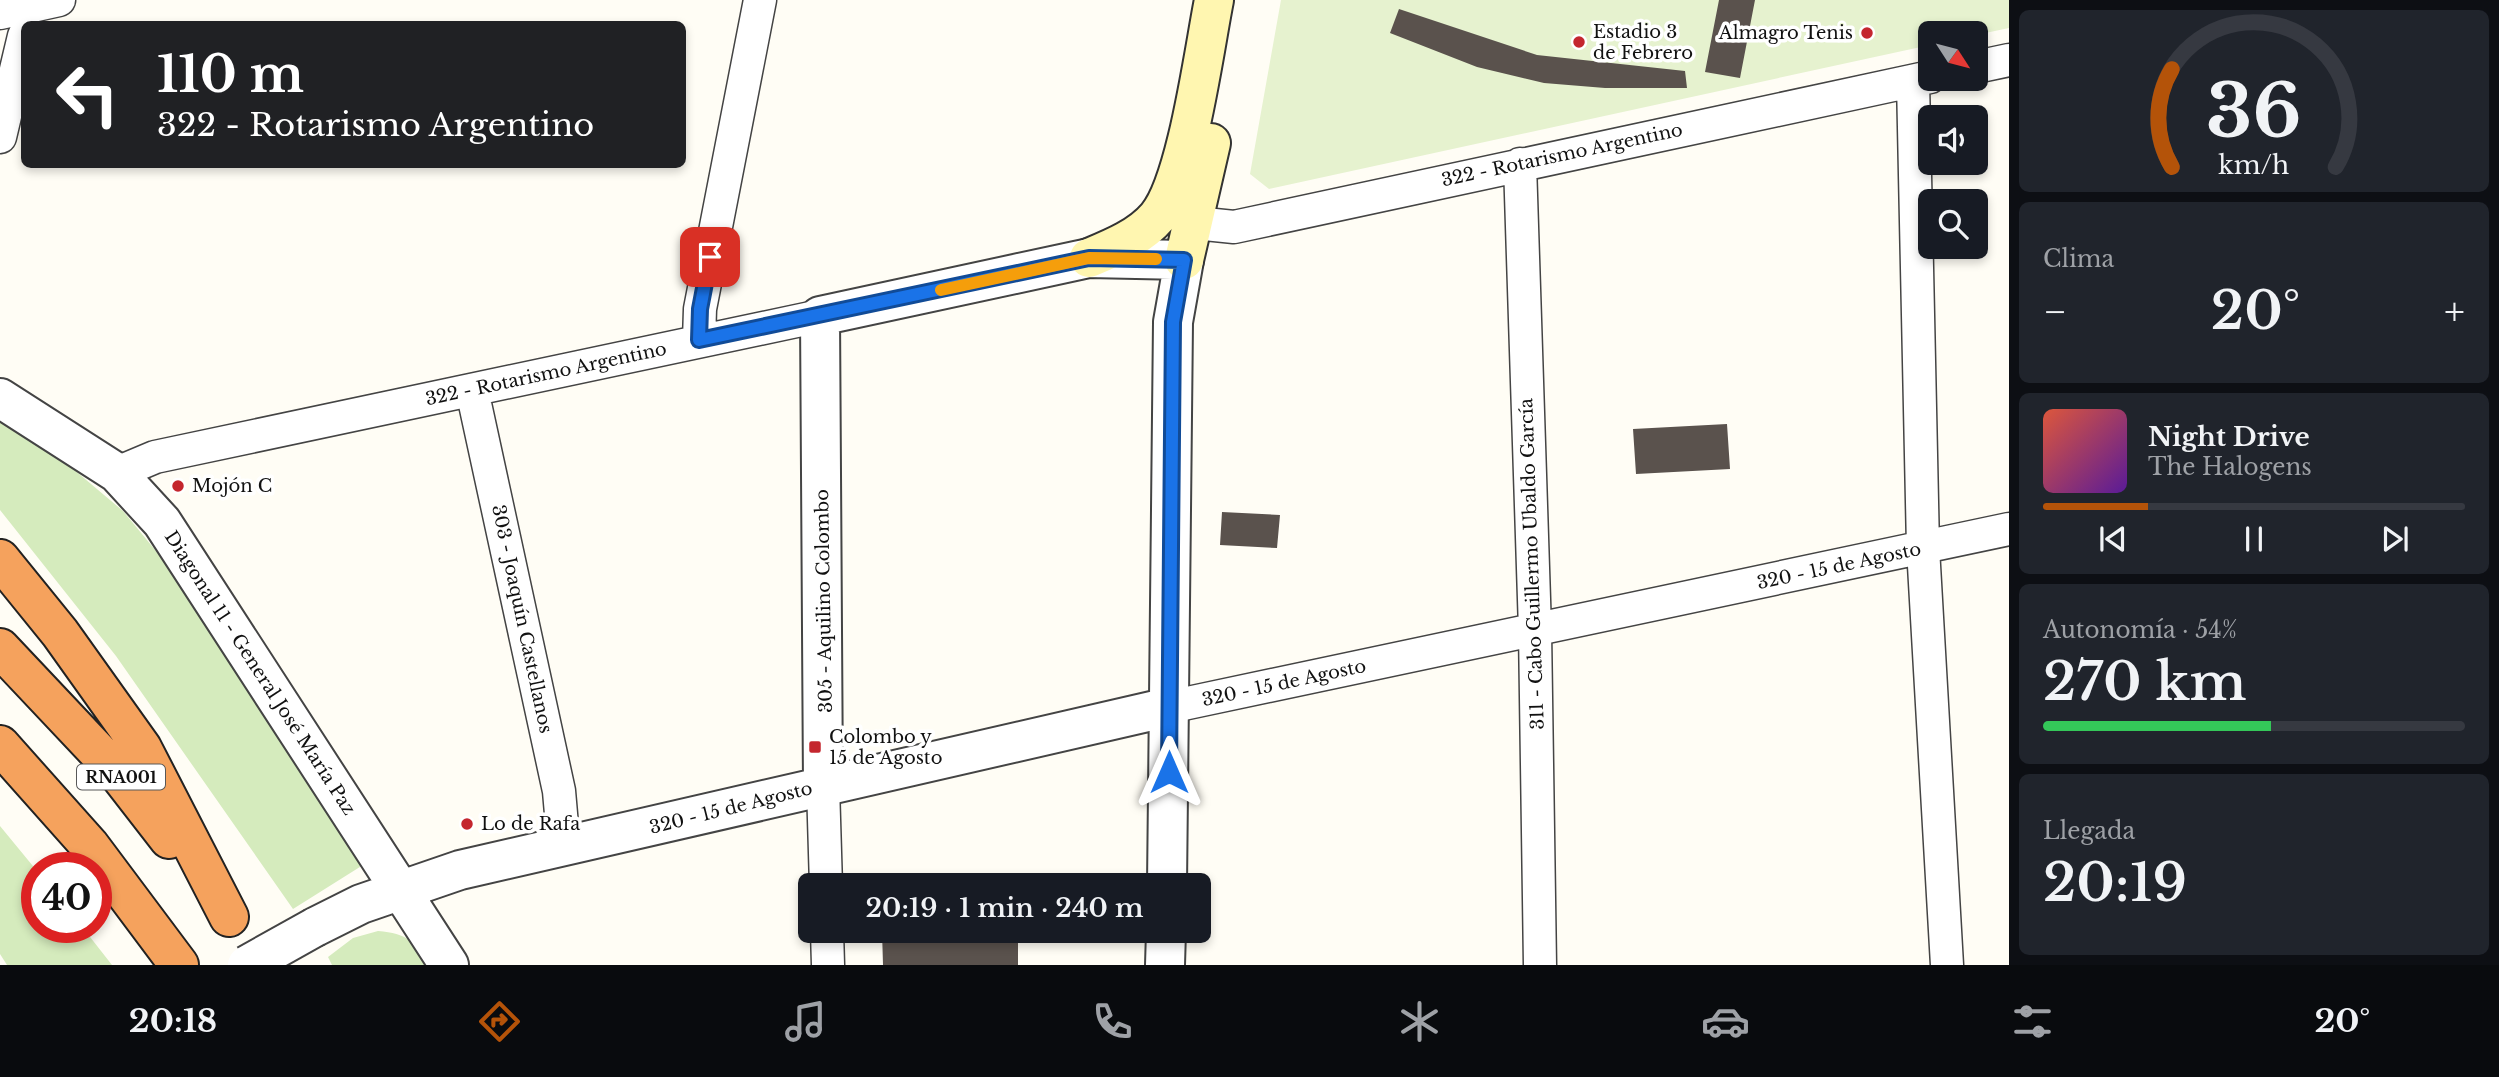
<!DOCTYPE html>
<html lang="es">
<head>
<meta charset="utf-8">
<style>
	:root { --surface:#171b24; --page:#20242c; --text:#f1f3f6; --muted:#9ea1a6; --line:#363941; --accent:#b45309 }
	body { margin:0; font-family:"Libre Baskerville",serif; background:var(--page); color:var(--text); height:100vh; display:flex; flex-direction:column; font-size:26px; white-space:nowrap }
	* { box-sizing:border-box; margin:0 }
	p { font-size:23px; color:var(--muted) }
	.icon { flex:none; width:38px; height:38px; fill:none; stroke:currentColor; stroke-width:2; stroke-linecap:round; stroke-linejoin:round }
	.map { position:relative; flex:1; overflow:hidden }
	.details { display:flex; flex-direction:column; gap:10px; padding:10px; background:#0d0f14; width:490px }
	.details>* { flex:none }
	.hud { position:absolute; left:21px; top:21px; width:665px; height:147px; border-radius:10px; box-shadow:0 4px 10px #0003; background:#202124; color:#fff; overflow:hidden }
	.needle { width:46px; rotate:126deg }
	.buttons { position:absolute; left:1918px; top:21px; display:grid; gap:14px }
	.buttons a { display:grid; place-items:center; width:70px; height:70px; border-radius:10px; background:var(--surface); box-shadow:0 4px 10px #0003; font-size:35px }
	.speed { position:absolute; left:21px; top:852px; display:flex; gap:14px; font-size:35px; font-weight:700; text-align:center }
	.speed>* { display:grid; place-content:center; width:91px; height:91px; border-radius:50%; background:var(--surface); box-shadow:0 4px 10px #0003; line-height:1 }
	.speed .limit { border:10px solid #d22; background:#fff; color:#111 }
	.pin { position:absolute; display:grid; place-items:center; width:60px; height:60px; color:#fff; margin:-30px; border-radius:14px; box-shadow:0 4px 10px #0006 }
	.me { position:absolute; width:77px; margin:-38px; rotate:0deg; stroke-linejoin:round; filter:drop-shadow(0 0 5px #0008) }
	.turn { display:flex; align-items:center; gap:24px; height:147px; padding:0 21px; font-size:32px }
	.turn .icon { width:91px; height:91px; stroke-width:2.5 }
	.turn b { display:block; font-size:49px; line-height:60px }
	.big { font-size:52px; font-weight:600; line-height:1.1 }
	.details .widget { flex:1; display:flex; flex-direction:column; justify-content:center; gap:10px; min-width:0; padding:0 24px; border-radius:10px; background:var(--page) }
	.details .dial { align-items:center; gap:0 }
	.dial svg { height:182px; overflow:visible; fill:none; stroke:var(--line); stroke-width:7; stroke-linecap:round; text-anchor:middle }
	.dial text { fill:var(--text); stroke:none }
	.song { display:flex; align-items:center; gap:21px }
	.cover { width:84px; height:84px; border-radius:10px; background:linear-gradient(135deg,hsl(10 70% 55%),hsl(270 70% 35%)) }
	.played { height:7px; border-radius:4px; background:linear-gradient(90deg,var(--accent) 25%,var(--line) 25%) }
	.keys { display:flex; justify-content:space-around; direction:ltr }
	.heat { display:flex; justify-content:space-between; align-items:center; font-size:38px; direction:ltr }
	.charge { height:10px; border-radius:5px; background:linear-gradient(90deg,#34c759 54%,var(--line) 0) }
	.trip { position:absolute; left:798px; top:873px; width:413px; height:70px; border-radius:10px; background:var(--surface); box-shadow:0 4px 10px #0003; font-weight:600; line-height:70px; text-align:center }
	.tabs { display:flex; height:112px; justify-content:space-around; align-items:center; background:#090b0e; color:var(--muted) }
	.tabs .icon { width:49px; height:49px }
	.tabs .active { color:var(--accent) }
	.tabs b { font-size:32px; color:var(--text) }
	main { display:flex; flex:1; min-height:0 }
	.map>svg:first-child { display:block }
</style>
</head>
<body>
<main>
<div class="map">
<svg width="2009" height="965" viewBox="0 0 2009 965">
	<rect width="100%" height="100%" fill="#fffdf5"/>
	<path fill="#d5ebbd" d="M 0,416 L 46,446 L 123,511 L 217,625 L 371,860 L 293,909 L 116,656 L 0,510 Z
		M 0,826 L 37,871 L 37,928 L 83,928 L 112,965 L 7,965 L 0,954 Z
		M 378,931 C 408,934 413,940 430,965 L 332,965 L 328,957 L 353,938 Z"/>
	<path fill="#e6f2cf" d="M 1281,0 L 2009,0 L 2009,28 L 1976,35 L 1930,33 L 1930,45 L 1269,189 L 1250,174 Z"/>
	<path fill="#5a524d" d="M 1719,0 L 1755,0 L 1740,78 L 1705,72 Z
		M 1399,9 L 1537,55 L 1685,71 L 1687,88 L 1605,88 L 1544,83 L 1477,67 L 1390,33 Z
		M 1727,424 L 1730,469 L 1636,474 L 1633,429 Z
		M 1222,512 L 1280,515 L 1277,548 L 1220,545 Z
		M 882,931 L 1018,931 L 1018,965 L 883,965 Z"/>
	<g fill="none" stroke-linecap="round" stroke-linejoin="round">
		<defs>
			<path id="minor" d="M 0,13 L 59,0
				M 1976,67 L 2009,60
				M 1913,81 L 1923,548 L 1947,965
				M 0,137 L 24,36
				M 1520,164 L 1535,630 L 1540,965
				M 1195,223 L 1234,227 L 1930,77
				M 699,340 L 700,309 L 760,0
				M 472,390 L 559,791 L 564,848
				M 117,473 L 155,457 L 820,316
				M 1169,707 L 2009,529
				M 823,786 L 826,886
				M 827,931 L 828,965"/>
			<path id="tertiary" d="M 0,398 L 117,473 L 162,522 L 449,965
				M 823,786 L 820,316 L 1089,258 L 1184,260 L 1173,322 L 1167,886
				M 315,927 L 361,904 L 460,870 L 1169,707
				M 1165,965 L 1166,931"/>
			<path id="secondary" d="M 1089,258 C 1113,248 1140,237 1157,217 C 1187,182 1204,50 1214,0
				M 1184,260 L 1211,143"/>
			<path id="motorway" d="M 0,559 L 60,633 L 142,748 L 229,917
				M 0,648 L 117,772 L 169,839
				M 0,745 L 90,846 L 179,965"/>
		</defs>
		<use href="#minor" stroke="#444" stroke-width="35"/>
		<use href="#tertiary" stroke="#444" stroke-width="42"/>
		<use href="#secondary" stroke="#333" stroke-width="42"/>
		<use href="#motorway" stroke="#222" stroke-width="42"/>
		<use href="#minor" stroke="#fff" stroke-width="32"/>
		<use href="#tertiary" stroke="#fff" stroke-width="38"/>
		<use href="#secondary" stroke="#fff6b0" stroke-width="38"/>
		<use href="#motorway" stroke="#f5a25d" stroke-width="38"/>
		<defs>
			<path id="tertiary-bridge" d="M 247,965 L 315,927"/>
		</defs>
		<use href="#tertiary-bridge" stroke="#444" stroke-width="42" stroke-linecap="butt"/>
		<use href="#tertiary-bridge" stroke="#fff" stroke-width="38"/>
	</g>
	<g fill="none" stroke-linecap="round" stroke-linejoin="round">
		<defs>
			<path id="route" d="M 710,257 L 700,309 L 699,340 L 1089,258 L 1184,260 L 1173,322 L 1169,772"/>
		</defs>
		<use href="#route" stroke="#114b97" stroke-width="18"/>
		<use href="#route" stroke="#1a73e8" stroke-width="12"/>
		<path stroke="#f59e0b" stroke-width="12" d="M 941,290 L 1089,258 L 1156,259"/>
	</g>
	<g fill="#c4262e" stroke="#fff" stroke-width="2.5">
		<circle cx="1867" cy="33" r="7"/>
		<circle cx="1579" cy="42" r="7"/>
		<circle cx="178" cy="486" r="7"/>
		<rect x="808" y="740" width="14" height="14" rx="3.5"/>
		<circle cx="467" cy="824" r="7"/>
	</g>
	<g text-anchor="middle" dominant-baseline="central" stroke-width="7" stroke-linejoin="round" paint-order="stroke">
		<rect fill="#fff" stroke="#585858" stroke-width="2" x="77" y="764.5" width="88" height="25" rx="5"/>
		<g font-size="16" font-weight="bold" fill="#111">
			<text x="121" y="777">RNA001</text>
		</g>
		<g font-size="18" fill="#111" stroke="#fff" text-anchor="start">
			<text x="1593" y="32">Estadio 3<tspan x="1593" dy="21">de Febrero</tspan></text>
			<text x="1853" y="33" text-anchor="end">Almagro Tenis</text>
			<text x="192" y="486">Mojón C</text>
			<text x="829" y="737">Colombo y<tspan x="829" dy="21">15 de Agosto</tspan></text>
			<text x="481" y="824">Lo de Rafa</text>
		</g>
		<g font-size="18" fill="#111" stroke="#fff">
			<text transform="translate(1562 155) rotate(-12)">322 - Rotarismo Argentino</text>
			<text transform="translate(546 374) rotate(-12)">322 - Rotarismo Argentino</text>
			<text transform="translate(1532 564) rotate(-92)">311 - Cabo Guillermo Ubaldo García</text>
			<text transform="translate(1839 566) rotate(-12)">320 - 15 de Agosto</text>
			<text transform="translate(824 601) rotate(-91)">305 - Aquilino Colombo</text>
			<text transform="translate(522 619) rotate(78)">303 - Joaquín Castellanos</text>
			<text transform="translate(260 673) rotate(57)">Diagonal 11 - General José María Paz</text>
			<text transform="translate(1284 683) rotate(-12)">320 - 15 de Agosto</text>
			<text transform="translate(731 808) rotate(-14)">320 - 15 de Agosto</text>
		</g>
	</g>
</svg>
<div class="buttons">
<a><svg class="needle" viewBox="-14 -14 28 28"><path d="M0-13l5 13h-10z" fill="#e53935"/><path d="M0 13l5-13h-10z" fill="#9ea1a6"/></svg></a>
<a><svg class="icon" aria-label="sound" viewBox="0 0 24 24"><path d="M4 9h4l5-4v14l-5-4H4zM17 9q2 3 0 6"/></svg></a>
<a><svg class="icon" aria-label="search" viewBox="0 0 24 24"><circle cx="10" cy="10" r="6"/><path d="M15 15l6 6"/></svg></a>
</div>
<div class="speed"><div class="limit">40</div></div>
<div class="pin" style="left:710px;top:257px;background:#d93025"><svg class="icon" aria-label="arrive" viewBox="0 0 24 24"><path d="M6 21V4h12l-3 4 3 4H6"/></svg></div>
<svg class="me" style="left:1169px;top:772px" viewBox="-20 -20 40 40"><path d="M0-17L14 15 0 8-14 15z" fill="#1a73e8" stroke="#fff" stroke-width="4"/></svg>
<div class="trip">20:19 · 1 min · 240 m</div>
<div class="hud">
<div class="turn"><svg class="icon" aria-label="left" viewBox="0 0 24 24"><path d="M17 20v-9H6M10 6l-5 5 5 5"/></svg><div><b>110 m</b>322 - Rotarismo Argentino</div></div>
</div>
</div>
<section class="details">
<div class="widget dial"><svg viewBox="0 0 100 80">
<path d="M14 69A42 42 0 1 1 86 69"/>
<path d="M14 69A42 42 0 0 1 14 26" stroke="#b45309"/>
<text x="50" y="56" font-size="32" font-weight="700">36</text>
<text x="50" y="72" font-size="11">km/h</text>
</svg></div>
<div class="widget"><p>Clima</p>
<div class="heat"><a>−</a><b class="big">20°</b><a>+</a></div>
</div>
<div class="widget">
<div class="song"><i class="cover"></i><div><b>Night Drive</b><p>The Halogens</p></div></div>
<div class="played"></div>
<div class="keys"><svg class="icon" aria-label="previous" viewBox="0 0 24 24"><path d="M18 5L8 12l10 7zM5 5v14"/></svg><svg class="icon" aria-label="pause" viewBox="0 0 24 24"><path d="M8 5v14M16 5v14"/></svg><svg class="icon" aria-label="next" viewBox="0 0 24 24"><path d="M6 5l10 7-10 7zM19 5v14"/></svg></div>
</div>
<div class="widget"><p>Autonomía · 54%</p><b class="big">270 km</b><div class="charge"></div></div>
<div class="widget"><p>Llegada</p><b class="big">20:19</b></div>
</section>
</main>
<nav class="tabs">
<b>20:18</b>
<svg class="icon active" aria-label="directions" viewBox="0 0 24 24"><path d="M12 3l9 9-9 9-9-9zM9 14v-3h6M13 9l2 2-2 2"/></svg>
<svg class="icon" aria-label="music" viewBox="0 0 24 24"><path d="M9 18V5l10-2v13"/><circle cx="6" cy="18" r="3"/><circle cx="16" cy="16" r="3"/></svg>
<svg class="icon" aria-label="phone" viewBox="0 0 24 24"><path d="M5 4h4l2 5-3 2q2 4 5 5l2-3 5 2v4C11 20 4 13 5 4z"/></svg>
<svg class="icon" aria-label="climate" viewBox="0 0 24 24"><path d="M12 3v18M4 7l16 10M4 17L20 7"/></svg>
<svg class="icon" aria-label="car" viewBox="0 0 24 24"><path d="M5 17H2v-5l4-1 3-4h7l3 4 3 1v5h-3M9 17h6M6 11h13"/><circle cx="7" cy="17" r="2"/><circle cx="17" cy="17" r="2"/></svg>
<svg class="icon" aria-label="filters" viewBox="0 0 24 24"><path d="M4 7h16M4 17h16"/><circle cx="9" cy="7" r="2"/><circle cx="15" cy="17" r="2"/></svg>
<b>20°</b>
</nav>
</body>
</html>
